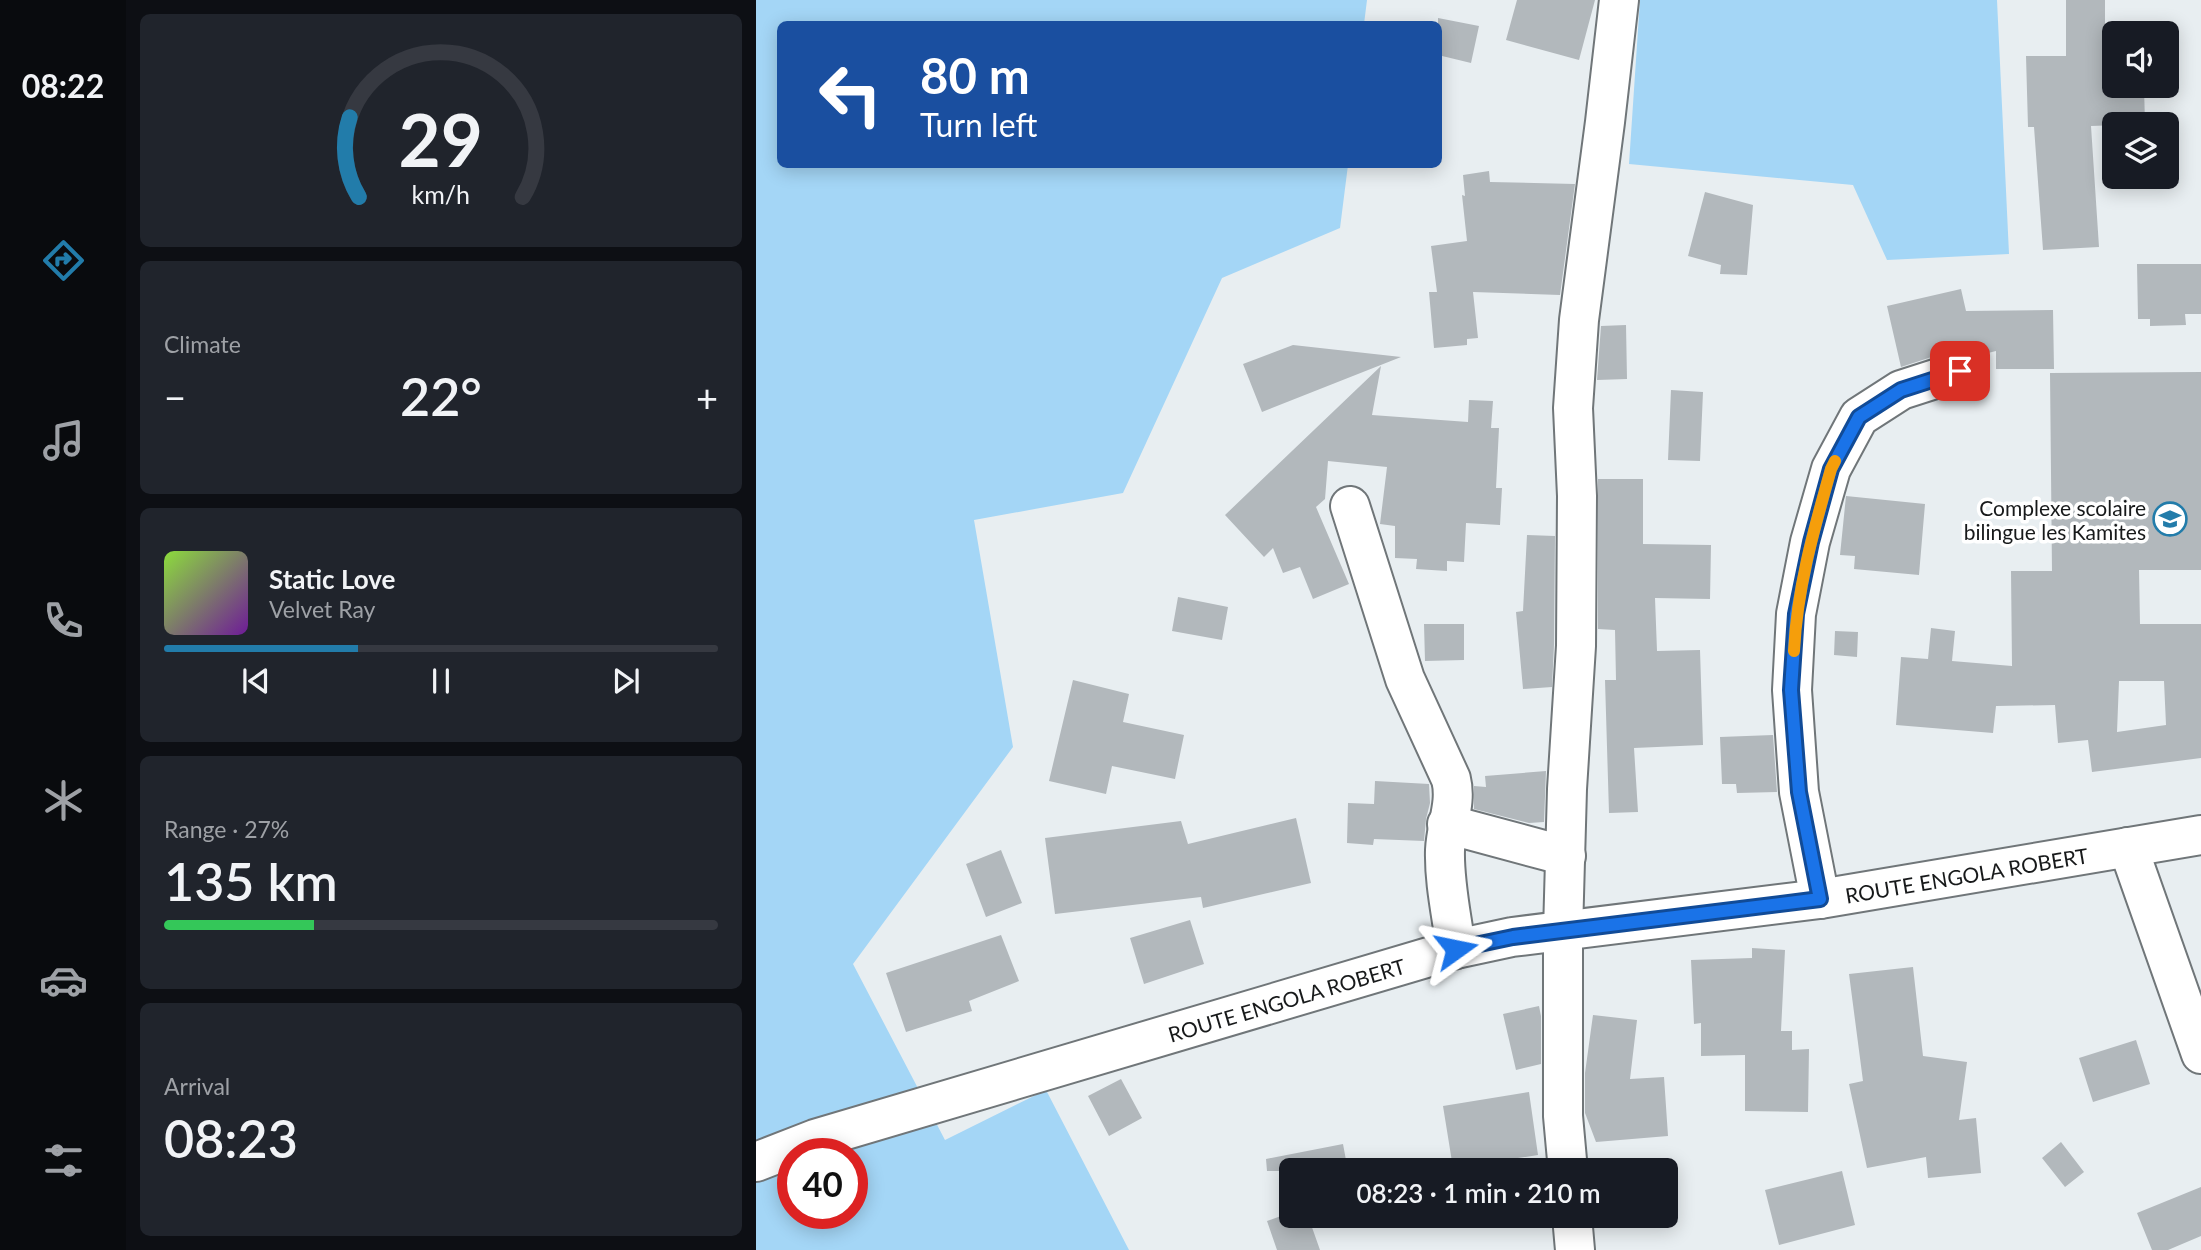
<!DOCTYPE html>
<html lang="en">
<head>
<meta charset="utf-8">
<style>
	:root { --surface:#171b24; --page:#20242c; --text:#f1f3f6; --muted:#9ea1a6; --line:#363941; --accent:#227caa }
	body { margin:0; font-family:Lato,sans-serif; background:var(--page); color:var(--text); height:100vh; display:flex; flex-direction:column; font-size:26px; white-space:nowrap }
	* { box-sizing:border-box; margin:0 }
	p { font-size:23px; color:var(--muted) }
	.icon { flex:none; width:38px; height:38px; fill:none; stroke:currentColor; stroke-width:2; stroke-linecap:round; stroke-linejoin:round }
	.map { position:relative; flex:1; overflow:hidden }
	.panel { display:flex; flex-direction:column; gap:14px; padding:14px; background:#0d0f14; width:630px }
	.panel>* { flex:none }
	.top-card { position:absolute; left:21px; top:21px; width:665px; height:147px; border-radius:10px; box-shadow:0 4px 18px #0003; background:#1a4fa0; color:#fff; overflow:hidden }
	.tools { position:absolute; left:1346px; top:21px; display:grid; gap:14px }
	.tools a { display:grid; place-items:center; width:77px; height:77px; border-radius:10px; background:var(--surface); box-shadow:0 4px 18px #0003; font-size:35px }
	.speed { position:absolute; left:21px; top:1138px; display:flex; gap:14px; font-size:35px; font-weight:700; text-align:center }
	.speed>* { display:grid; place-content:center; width:91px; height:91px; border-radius:50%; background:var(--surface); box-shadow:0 4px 18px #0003; line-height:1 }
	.speed .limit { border:10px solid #d22; background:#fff; color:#111 }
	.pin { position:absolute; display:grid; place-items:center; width:60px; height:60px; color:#fff; margin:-30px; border-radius:14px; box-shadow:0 4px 10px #0006 }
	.me { position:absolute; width:77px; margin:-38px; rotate:78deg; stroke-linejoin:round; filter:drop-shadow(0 0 5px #0008) }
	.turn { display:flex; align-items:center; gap:24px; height:147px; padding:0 28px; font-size:32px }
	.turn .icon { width:91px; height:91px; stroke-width:2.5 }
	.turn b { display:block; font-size:49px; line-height:60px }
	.big { font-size:52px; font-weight:600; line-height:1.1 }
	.panel .tile { flex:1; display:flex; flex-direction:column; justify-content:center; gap:10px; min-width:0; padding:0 24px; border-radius:10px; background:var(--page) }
	.panel .dial { align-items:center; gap:0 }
	.dial svg { height:182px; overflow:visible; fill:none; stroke:var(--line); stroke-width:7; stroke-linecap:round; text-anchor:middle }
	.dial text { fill:var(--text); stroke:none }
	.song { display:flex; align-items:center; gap:21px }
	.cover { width:84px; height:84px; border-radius:10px; background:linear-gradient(135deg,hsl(90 70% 55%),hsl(280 70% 35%)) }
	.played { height:7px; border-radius:4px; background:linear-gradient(90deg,var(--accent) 35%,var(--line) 35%) }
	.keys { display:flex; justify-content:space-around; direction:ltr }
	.heat { display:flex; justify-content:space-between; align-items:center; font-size:38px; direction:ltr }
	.charge { height:10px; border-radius:5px; background:linear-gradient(90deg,#34c759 27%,var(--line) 0) }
	.trip { position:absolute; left:523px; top:1158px; width:399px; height:70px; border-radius:10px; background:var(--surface); box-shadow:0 4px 18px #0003; font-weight:600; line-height:70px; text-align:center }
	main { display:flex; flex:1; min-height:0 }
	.tab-bar { display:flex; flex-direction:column; width:126px; justify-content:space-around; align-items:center; background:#090b0e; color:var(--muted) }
	.tab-bar .icon { width:49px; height:49px }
	.tab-bar .selected { color:var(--accent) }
	.tab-bar b { font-size:32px; color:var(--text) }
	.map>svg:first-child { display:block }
</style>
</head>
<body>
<main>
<nav class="tab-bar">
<b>08:22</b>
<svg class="icon selected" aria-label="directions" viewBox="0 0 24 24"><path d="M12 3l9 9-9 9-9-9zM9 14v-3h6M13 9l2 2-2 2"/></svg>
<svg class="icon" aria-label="music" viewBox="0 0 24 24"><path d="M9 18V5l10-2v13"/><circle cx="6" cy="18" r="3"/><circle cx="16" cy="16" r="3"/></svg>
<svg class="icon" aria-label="phone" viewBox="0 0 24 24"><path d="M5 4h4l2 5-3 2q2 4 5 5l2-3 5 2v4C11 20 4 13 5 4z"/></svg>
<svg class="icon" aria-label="climate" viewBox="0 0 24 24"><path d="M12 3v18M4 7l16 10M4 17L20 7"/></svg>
<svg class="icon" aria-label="car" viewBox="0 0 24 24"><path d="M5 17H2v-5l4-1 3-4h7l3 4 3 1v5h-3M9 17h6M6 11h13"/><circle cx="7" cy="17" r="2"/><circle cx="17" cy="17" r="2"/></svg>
<svg class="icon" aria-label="filters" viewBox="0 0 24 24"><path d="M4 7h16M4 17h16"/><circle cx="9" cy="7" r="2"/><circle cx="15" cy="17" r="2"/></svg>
</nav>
<section class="panel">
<div class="tile dial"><svg viewBox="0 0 100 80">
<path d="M14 69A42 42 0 1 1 86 69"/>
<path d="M14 69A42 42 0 0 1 10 34" stroke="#227caa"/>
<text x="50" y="56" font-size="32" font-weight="700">29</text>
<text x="50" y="72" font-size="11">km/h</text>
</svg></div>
<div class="tile"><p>Climate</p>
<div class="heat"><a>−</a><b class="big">22°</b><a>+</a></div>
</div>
<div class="tile">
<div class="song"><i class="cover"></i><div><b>Static Love</b><p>Velvet Ray</p></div></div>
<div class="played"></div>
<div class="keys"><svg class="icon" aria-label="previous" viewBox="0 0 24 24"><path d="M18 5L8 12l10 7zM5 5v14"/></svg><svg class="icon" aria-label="pause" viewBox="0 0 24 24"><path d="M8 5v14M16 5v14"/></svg><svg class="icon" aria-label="next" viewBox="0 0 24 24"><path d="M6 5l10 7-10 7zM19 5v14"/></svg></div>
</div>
<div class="tile"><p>Range · 27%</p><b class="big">135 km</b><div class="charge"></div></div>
<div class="tile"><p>Arrival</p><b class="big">08:23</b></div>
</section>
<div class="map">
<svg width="1445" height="1250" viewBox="0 0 1445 1250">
	<rect width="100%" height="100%" fill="#e8eef1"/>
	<path fill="#a4d6f6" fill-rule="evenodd" d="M 0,0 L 611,0 L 608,24 L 24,24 L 24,164 L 592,165 L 584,228 L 466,278 L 367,493 L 218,520 L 257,747 L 97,964 L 189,1140 L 290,1090 L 373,1250 L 0,1250 ZM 37,1153 L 96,1153 L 96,1213 L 37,1213 Z
		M 884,0 L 1241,0 L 1253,254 L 1131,260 L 1097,185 L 873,164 Z"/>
	<path fill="#b2b8bc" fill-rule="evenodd" d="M 761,0 L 839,0 L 823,60 L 750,40 Z
		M 1310,0 L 1349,0 L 1349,55 L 1358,55 L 1358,86 L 1388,86 L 1389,124 L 1335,126 L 1343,247 L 1287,250 L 1278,127 L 1272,127 L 1270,56 L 1310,56 Z
		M 682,18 L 723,26 L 715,63 L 682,55 Z
		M 733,171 L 734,182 L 819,184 L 804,295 L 717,292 L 722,338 L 711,339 L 711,345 L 678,348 L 673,292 L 681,292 L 675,246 L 711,241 L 706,195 L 709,196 L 707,175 Z
		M 949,192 L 997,205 L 991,275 L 964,274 L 965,265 L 932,256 Z
		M 1381,264 L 1445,264 L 1445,314 L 1429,314 L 1430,325 L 1394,326 L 1394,319 L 1382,319 Z
		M 1205,289 L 1210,311 L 1297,310 L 1298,369 L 1240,369 L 1240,351 L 1220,356 L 1208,350 L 1197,350 L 1145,367 L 1131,306 Z
		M 870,325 L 871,379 L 841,380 L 845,326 Z
		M 537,345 L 645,357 L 506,412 L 487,364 Z
		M 625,366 L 616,415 L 712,422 L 713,400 L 737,401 L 735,428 L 743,428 L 740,488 L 746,488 L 744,525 L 710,523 L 708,562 L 691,561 L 691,571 L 660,569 L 661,559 L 639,558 L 639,526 L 624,524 L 631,467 L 572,461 L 569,499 L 560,507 L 593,584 L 557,599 L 544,567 L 527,573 L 517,548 L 508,557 L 469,515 Z
		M 1445,372 L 1445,570 L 1383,570 L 1384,624 L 1445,624 L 1445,758 L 1336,772 L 1332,740 L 1302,743 L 1299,705 L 1240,706 L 1237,733 L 1140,725 L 1145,657 L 1172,659 L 1175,628 L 1199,631 L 1196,661 L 1256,666 L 1255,571 L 1296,571 L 1294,373 ZM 1363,681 L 1408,681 L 1410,725 L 1361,732 Z
		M 915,390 L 947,392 L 944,461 L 912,460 Z
		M 842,479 L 887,479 L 887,544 L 955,545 L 954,599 L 899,598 L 901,651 L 944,650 L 947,745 L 878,748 L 882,812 L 853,813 L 849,680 L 860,680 L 859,630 L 842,629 Z
		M 1090,496 L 1169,504 L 1163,575 L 1098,569 L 1099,556 L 1084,555 Z
		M 771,535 L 799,536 L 798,645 L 796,687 L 767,689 L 760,612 L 767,611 Z
		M 422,597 L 472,607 L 466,640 L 416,631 Z
		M 668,624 L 708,624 L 708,660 L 669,661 Z
		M 1079,631 L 1102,632 L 1101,657 L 1078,655 Z
		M 317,680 L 373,694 L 367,722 L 428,735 L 419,779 L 356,766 L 350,794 L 293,781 Z
		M 1017,735 L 1021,792 L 981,793 L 980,784 L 966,784 L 964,737 Z
		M 790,771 L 788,822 L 773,823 L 718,809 L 718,786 L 730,787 L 729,776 Z
		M 619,781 L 673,784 L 674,803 L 670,819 L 668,841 L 618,839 L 617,845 L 591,843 L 592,803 L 618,804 Z
		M 540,818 L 555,883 L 447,908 L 445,897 L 299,914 L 289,838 L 425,821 L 432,844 Z
		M 245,850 L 266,903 L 230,917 L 210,864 Z
		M 434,920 L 448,964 L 388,984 L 374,938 Z
		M 245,935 L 263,981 L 213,1001 L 216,1011 L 150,1032 L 130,973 Z
		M 996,948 L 1029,950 L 1025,1031 L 1036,1031 L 1036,1050 L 1053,1049 L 1052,1112 L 989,1111 L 989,1055 L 945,1056 L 945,1023 L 938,1024 L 935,960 L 996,958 Z
		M 1157,967 L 1167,1056 L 1211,1062 L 1203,1120 L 1220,1118 L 1225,1173 L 1172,1178 L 1170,1157 L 1111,1168 L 1093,1084 L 1107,1081 L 1093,974 Z
		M 783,1006 L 785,1016 L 785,1064 L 760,1070 L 747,1014 Z
		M 837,1015 L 881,1020 L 874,1079 L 908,1077 L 912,1136 L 840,1142 L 829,1113 L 829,1073 Z
		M 1380,1040 L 1394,1084 L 1337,1102 L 1323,1058 Z
		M 365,1079 L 386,1118 L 353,1136 L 332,1096 Z
		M 773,1092 L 782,1155 L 697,1168 L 687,1106 Z
		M 1305,1142 L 1328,1172 L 1309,1187 L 1286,1158 Z
		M 587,1144 L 592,1171 L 511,1171 L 510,1159 Z
		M 1086,1171 L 1099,1225 L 1023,1245 L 1009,1190 Z
		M 1445,1187 L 1445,1236 L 1412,1250 L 1396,1250 L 1381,1213 Z
		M 536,1212 L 536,1216 L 552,1216 L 564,1250 L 521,1250 L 511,1221 Z"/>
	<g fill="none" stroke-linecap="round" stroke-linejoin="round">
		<defs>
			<g id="minor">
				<path d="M 594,506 L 649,679 L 695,779 C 701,803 690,825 689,850 C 688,883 696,917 700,949"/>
				<path d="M 691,824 L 810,856"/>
				<path d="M 1372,847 L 1445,1054"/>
				<path d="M 1064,899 L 1043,792 L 1036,690 L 1040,614 L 1054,542 L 1075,469 L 1103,417 L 1145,390 L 1204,371"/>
				<path id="s1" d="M 0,1162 L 59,1139 L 700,949 L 756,937 L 1064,899 L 1445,835"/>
				<path d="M 812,1171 L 807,1116 L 807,932 L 811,789 L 820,646 L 821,496 L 817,408 L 823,320 L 849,122 L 863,0"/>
				<path d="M 816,1216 L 819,1250"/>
			</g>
		</defs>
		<use href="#minor" stroke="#707679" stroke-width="42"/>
		<use href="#minor" stroke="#fff" stroke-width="38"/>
	</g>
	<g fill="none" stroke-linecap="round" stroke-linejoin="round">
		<defs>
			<path id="route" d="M 700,949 L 757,937 L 1064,899 L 1043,792 L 1035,690 L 1040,614 L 1055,542 L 1075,469 L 1103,417 L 1145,390 L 1204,371"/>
		</defs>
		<use href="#route" stroke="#114b97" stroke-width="18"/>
		<use href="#route" stroke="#1a73e8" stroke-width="12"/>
		<path stroke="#f59e0b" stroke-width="12" d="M 1038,651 C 1041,588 1058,529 1075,469 L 1079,461"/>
	</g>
	<defs>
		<symbol id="school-ring" viewBox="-11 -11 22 22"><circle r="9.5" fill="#fff" stroke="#227caa" stroke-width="1.5"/><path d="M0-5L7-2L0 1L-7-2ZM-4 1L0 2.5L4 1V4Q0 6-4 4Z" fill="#227caa"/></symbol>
	</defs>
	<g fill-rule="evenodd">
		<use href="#school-ring" x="1395" y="500" width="38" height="38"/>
	</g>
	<g text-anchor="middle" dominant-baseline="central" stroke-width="7" stroke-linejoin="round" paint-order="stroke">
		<g font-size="21" fill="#17191a" stroke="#fff" text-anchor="end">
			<text x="1390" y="507">Complexe scolaire<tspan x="1390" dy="24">bilingue les Kamites</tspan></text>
		</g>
		<g font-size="21" fill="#17191a" stroke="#fff">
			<text stroke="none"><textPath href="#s1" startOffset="1248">ROUTE ENGOLA ROBERT</textPath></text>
			<text stroke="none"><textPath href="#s1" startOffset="555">ROUTE ENGOLA ROBERT</textPath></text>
		</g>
	</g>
</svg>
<div class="tools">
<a><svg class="icon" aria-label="sound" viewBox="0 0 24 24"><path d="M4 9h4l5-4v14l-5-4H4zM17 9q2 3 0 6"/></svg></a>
<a><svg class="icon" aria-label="layers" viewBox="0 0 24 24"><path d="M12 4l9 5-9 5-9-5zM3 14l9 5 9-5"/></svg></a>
</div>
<div class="speed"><div class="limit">40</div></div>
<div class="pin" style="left:1204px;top:371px;background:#d93025"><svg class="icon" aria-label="arrive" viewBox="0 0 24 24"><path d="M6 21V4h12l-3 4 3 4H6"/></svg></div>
<svg class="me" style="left:700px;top:949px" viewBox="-20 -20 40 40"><path d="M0-17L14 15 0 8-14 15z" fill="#1a73e8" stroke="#fff" stroke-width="4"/></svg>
<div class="trip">08:23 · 1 min · 210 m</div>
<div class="top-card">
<div class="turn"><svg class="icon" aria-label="left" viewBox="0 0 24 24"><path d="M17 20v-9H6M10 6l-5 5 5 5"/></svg><div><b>80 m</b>Turn left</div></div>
</div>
</div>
</main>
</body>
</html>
